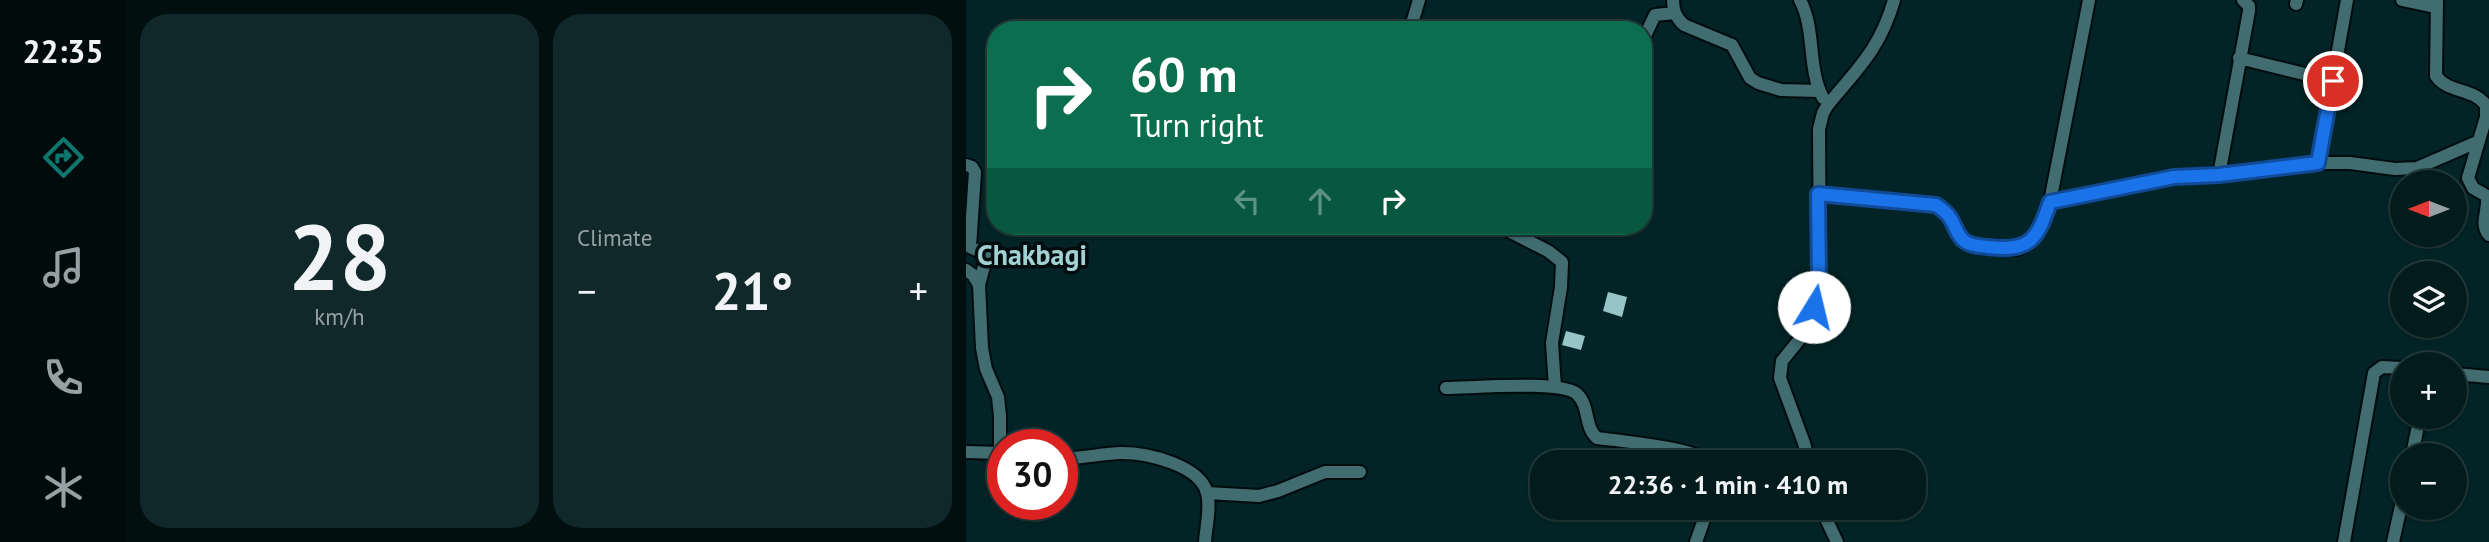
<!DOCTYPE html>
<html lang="en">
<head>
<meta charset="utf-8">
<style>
	:root { --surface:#021b1c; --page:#102829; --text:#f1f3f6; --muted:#96a1a3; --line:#23393b; --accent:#0f766e }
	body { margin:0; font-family:"PT Sans",sans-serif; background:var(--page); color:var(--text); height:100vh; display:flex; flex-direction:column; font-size:26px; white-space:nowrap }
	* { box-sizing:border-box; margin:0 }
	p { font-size:23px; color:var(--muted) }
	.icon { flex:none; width:38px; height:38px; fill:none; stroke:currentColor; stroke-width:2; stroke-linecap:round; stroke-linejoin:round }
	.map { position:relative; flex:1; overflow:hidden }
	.side { display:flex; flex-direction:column; gap:14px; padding:14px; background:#010f0f; width:840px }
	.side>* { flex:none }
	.banner { position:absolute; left:21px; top:21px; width:665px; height:214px; border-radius:28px; box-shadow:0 2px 5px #0004,0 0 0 2px var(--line); background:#0b6e4f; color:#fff; overflow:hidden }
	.needle { width:46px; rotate:270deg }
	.controls { position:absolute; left:1424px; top:170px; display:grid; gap:14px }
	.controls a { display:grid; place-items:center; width:77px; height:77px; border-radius:50%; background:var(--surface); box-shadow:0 2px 5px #0004,0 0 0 2px var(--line); font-size:35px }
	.speed { position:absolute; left:21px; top:429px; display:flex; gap:14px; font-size:35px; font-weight:700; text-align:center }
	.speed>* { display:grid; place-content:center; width:91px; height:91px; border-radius:50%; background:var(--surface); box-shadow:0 2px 5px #0004,0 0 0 2px var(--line); line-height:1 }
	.speed .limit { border:10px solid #d22; background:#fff; color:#111 }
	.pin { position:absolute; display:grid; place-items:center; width:60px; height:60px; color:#fff; margin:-30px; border:4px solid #fff; border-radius:50%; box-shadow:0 2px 7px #0007 }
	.me { position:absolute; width:77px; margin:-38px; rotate:9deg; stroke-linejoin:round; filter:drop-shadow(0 0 5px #0008) }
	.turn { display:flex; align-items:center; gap:24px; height:147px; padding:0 28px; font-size:32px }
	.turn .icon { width:91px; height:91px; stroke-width:2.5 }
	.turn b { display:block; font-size:49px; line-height:60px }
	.lanes { display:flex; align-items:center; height:66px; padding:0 28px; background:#0003; justify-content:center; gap:35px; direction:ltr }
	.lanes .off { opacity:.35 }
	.big { font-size:52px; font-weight:800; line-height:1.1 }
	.side .card { flex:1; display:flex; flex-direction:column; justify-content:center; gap:10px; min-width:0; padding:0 24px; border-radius:28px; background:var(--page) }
	.side .dial { align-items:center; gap:0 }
	.dial b { font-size:91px; line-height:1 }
	.heat { display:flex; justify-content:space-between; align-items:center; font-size:38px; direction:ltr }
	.side .tiles { flex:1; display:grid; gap:14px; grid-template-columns:repeat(2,1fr) }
	.trip { position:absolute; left:564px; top:450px; width:396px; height:70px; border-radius:28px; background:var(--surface); box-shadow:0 2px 5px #0004,0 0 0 2px var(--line); font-weight:800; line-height:70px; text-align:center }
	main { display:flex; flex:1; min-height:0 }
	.menu { display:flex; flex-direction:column; width:126px; justify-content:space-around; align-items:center; background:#010b0b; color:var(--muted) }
	.menu .icon { width:49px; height:49px }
	.menu .selected { color:var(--accent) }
	.menu b { font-size:32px; color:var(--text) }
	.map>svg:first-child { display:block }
</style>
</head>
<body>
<main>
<nav class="menu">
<b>22:35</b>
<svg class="icon selected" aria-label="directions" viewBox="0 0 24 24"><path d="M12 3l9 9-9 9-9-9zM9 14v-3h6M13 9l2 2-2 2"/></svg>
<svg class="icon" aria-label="music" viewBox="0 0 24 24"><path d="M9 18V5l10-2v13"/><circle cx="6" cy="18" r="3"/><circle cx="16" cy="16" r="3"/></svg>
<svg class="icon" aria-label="phone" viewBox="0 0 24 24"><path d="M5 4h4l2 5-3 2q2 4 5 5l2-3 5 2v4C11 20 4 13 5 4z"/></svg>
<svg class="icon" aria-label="climate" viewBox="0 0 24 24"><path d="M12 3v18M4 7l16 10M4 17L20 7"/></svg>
</nav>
<section class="side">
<div class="tiles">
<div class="card dial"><b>28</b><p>km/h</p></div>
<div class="card"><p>Climate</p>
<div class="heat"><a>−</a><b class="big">21°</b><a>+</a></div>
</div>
</div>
</section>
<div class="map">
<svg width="1523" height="542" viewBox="0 0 1523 542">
	<rect width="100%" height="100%" fill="#022426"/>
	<path fill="#96c4c7" d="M 642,292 L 661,297 L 656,317 L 637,311 Z
		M 600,331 L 619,336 L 615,350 L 596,345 Z"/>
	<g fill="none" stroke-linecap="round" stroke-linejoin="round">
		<defs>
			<path id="minor" d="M 707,0 C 707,11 710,18 718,25 L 766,45 L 784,78 L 792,83 L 815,90 L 853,91
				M 834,0 C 850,30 841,68 857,98
				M 1436,0 L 1469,7
				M 1471,0 L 1470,76 C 1482,93 1507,88 1520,105 L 1520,117 L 1502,178 L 1507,188 L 1521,196 C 1523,210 1513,224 1523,235
				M 1330,4 L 1331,0
				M 444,30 L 453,0
				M 677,40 L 689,15 L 709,13
				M 1273,58 L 1367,81
				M 1352,163 L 1381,0
				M 0,165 L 6,167 L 9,172 L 4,247 L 21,255 L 13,285
				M 1253,175 L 1283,11 L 1283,6 L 1277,0
				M 852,194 L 970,205 L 982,213 L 997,239 L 1007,245 L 1052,249 L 1063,243 L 1078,220 L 1084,202 L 1123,0
				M 1084,202 L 1208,177 L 1253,175 L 1352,163 L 1384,163 L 1429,169 L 1451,168 L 1511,142
				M 533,226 L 582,251 L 596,262 L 595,287 L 586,343 L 589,387
				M 0,270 L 7,275 L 13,285 L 16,348 L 20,369 L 32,397 L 34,416 L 34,453
				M 1489,374 L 1523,377
				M 480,388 C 505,388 595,380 611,394 C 624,406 618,427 631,438 C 654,441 729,448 743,462
				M 0,452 L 37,453
				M 1446,455 L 1454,416
				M 96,458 C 117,459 135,453 156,453 C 181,453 234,465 241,493 C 245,507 240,527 239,542
				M 843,462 L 838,443 L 814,378 L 816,361 L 841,330 L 854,279 L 853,129 L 857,113 L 861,106 C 892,68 914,49 928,0
				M 241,493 L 293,496 L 312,491 L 359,472 L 394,472
				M 855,508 L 871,542
				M 730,542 L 742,508
				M 1378,542 L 1408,373 L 1416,367 L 1437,368
				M 1427,542 L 1437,497"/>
		</defs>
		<use href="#minor" stroke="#000c0e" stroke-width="16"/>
		<use href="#minor" stroke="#416d70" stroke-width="12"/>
	</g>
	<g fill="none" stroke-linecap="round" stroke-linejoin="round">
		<defs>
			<path id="route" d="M 848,307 L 853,279 L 852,194 L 970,205 C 991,219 984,224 996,239 C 1003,246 1013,246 1022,247 C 1064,252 1071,240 1084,202 L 1208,177 L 1253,175 L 1352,163 L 1367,81"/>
		</defs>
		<use href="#route" stroke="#114b97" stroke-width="18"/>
		<use href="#route" stroke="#1a73e8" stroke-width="12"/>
	</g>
	<g text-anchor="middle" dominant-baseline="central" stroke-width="7" stroke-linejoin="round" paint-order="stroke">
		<g font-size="28" font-weight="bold" fill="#a2d1d3" stroke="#000c0d">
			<text x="66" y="254">Chakbagi</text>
		</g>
	</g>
</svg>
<div class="controls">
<a><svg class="needle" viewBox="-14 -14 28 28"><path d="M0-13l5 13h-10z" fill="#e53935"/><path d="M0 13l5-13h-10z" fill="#96a1a3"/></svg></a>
<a><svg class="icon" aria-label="layers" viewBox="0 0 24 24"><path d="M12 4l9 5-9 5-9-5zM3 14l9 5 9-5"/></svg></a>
<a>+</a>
<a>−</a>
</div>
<div class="speed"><div class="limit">30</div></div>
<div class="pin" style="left:1367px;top:81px;background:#d93025"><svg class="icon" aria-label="arrive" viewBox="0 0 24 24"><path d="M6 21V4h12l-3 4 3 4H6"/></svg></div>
<svg class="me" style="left:848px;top:307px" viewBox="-20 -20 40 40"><circle r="19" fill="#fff"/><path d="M0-13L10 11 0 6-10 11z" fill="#1a73e8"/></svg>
<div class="trip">22:36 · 1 min · 410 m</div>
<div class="banner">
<div class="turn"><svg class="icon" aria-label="right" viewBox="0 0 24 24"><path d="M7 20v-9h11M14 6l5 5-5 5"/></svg><div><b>60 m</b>Turn right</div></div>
<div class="lanes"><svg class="icon off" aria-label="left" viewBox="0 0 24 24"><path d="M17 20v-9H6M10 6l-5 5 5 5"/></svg><svg class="icon off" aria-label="ahead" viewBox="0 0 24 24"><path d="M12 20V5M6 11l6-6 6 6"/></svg><svg class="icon" aria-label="right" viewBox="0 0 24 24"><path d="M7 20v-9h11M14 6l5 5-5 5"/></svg></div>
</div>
</div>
</main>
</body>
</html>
